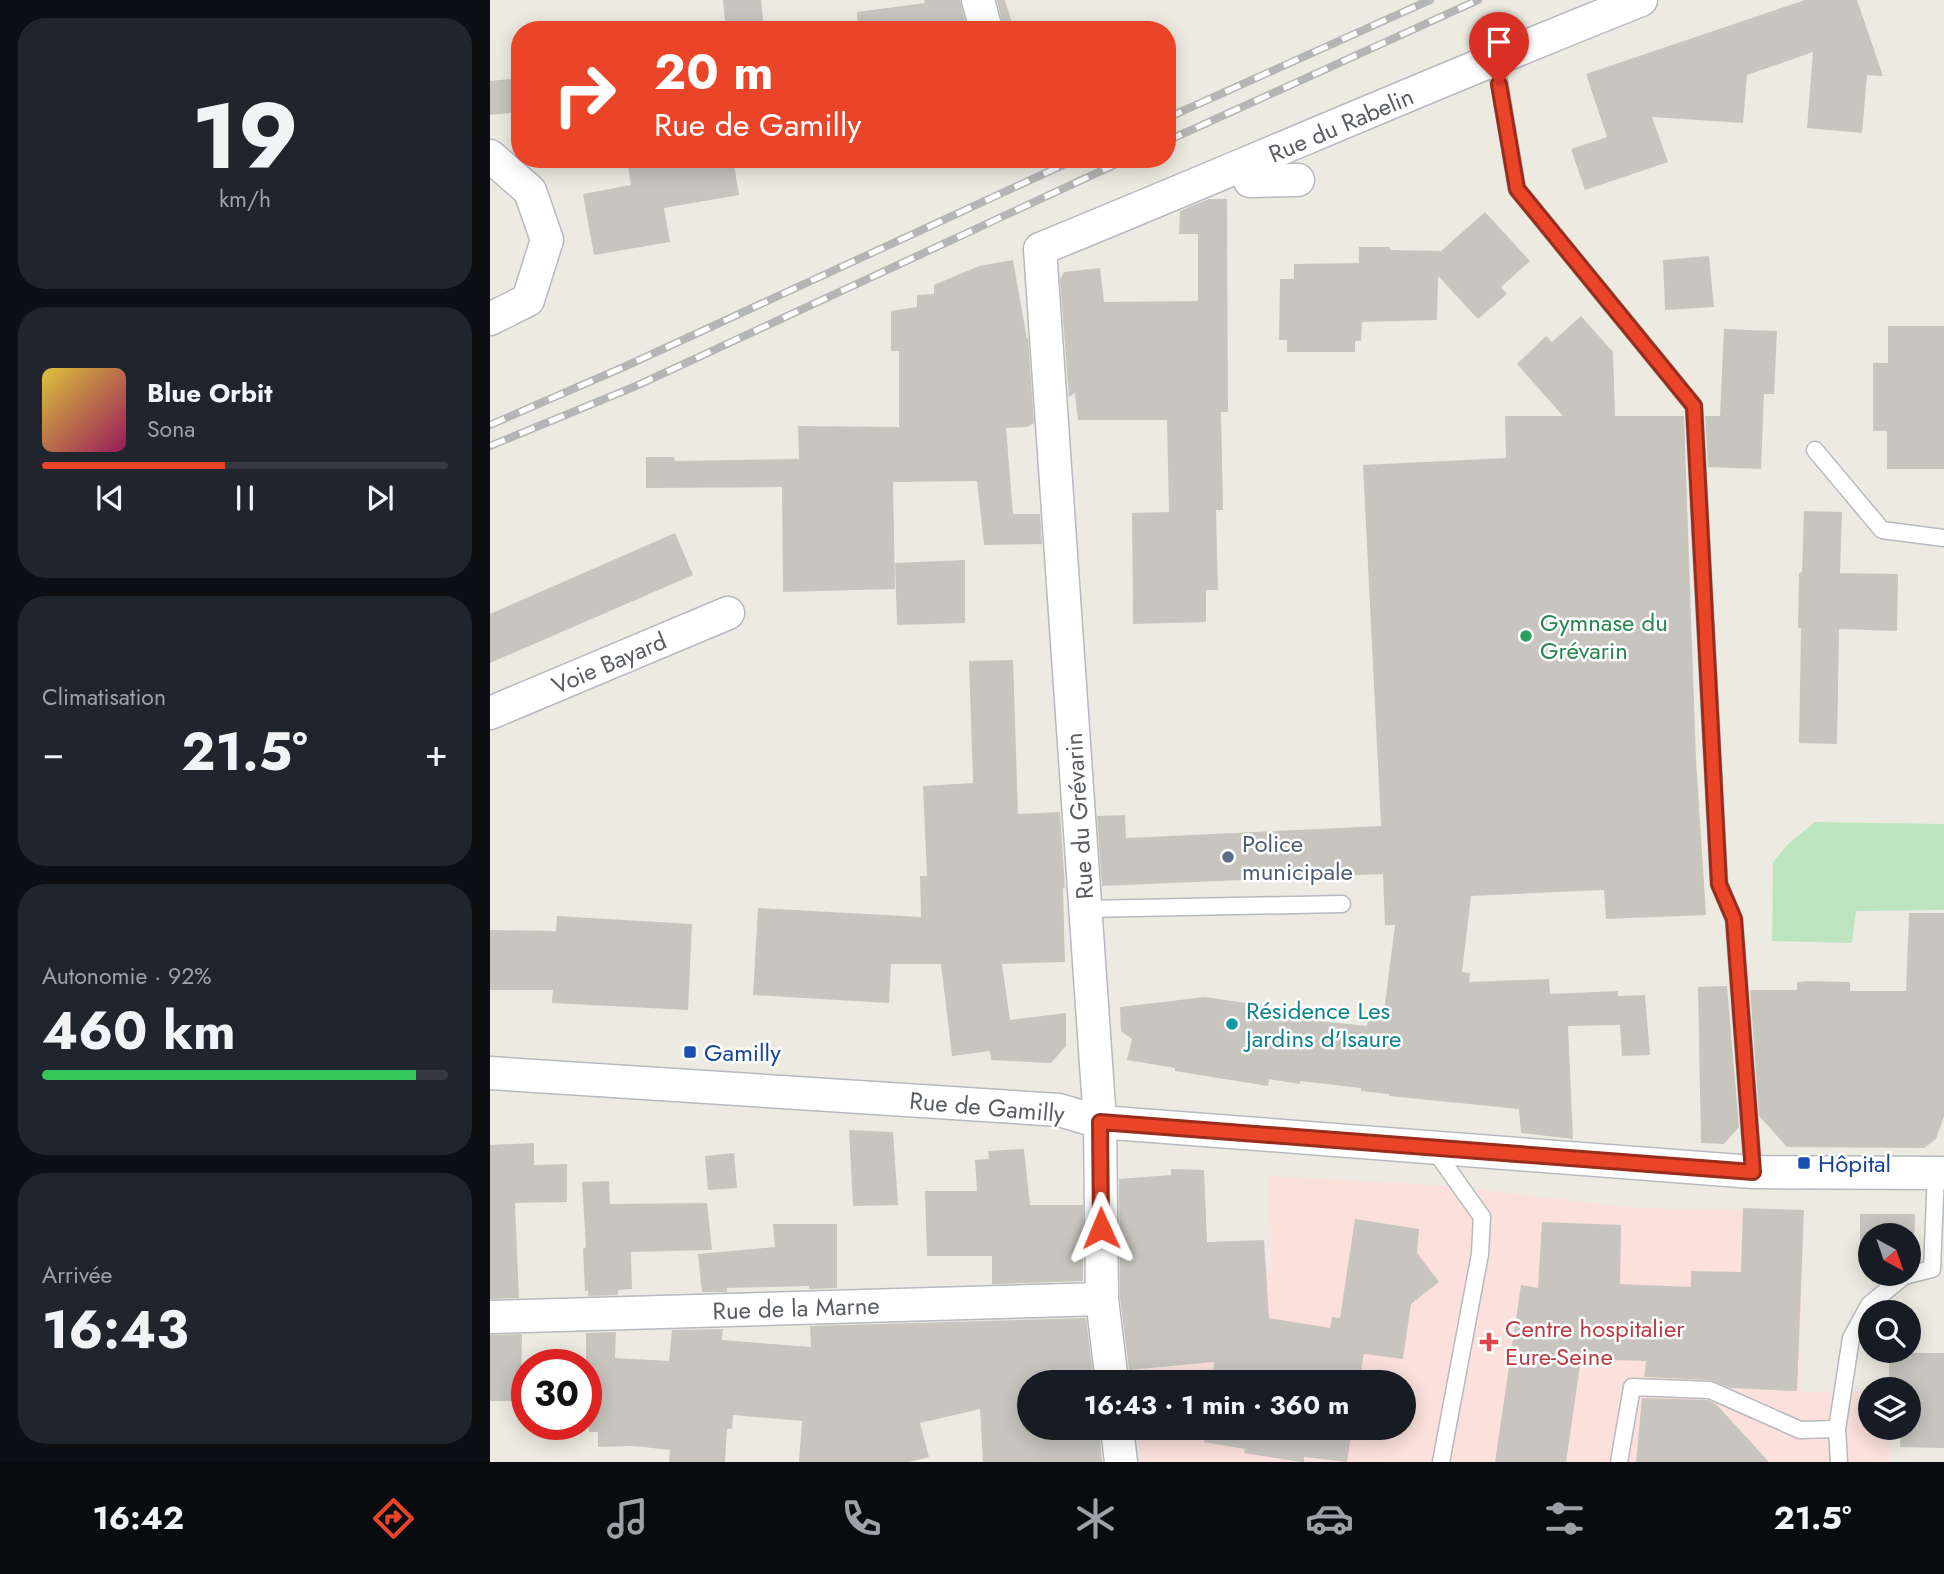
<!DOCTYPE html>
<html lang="fr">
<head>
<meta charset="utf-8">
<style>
	:root { --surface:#171b24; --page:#20242c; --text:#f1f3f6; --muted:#9ea1a6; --line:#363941; --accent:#eb4529 }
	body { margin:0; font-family:Jost,sans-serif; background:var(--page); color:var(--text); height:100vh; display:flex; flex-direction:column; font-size:26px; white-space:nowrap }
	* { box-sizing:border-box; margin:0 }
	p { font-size:23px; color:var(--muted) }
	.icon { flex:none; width:38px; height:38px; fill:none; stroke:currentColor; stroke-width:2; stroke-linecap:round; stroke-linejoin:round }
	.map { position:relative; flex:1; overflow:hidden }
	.panel { display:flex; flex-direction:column; gap:18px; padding:18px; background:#0d0f14; width:490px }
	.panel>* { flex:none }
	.hud { position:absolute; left:21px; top:21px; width:665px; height:147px; border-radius:28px; box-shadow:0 4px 18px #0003; background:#eb4529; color:#fff; overflow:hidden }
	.needle { width:46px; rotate:140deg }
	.fabs { position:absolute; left:1368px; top:1223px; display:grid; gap:14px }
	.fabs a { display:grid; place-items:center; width:63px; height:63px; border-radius:50%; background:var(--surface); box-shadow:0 4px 18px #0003; font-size:35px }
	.speed { position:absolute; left:21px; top:1349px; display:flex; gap:14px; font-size:35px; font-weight:700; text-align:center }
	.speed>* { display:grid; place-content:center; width:91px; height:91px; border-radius:50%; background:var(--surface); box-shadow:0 4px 18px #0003; line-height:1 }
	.speed .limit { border:10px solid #d22; background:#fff; color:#111 }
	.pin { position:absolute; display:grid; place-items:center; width:60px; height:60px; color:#fff; margin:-72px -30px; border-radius:50% 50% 50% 0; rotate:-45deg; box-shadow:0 0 7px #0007 }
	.pin .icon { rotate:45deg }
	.me { position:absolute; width:77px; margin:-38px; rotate:359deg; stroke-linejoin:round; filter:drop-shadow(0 0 5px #0008) }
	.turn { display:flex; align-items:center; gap:24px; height:147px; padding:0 28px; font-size:32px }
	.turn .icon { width:91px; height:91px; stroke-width:2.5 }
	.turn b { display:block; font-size:49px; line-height:60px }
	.big { font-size:52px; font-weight:700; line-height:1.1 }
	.panel .widget { flex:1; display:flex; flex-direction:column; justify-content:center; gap:10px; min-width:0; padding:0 24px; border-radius:28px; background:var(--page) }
	.panel .dial { align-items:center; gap:0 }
	.dial b { font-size:91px; line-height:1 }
	.song { display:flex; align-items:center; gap:21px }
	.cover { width:84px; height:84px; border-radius:10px; background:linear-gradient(135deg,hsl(50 70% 55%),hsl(330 70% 35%)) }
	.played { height:7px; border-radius:4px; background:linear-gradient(90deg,var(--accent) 45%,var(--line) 45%) }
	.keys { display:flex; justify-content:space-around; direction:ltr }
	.heat { display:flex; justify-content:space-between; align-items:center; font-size:38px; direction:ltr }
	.charge { height:10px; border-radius:5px; background:linear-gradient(90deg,#34c759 92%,var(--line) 0) }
	.trip { position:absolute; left:527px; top:1370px; width:399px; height:70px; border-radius:35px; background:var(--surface); box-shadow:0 4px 18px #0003; font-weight:700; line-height:70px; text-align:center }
	.tab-bar { display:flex; height:112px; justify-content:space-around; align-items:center; background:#090b0e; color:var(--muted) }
	.tab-bar .icon { width:49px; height:49px }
	.tab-bar .active { color:var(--accent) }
	.tab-bar b { font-size:32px; color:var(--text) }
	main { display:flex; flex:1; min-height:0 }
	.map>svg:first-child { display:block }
</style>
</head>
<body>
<main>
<section class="panel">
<div class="widget dial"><b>19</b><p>km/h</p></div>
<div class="widget">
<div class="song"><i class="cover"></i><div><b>Blue Orbit</b><p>Sona</p></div></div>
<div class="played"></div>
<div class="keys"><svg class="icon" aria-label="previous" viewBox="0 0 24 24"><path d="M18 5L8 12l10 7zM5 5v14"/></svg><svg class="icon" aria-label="pause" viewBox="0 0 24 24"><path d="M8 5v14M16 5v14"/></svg><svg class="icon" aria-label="next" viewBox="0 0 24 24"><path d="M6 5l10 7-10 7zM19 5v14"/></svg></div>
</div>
<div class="widget"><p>Climatisation</p>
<div class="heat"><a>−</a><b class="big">21.5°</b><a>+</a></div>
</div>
<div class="widget"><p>Autonomie · 92%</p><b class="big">460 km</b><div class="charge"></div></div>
<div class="widget"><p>Arrivée</p><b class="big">16:43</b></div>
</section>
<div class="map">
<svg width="1454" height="1462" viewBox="0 0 1454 1462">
	<rect width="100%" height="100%" fill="#edebe1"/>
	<path fill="#fbe0db" d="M 779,1176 L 959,1186 L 1142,1208 L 1313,1211 L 1309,1392 L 1381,1391 L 1381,1428 L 1398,1428 L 1399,1462 L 651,1462 L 648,1428 L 914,1428 L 914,1382 L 644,1382 L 643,1370 L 688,1366 L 688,1317 L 683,1272 L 782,1272 Z"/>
	<path fill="#bce5bf" d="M 1325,822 L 1454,824 L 1454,910 L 1366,911 L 1362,943 L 1282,941 L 1283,862 L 1297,845 Z"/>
	<path fill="#c7c5be" d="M 233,0 L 271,0 L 274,30 L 236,30 Z
		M 434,0 L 470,0 L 477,30 L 368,30 L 367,12 L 435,3 Z
		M 507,0 L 515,0 L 524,30 L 514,30 Z
		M 1315,0 L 1367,0 L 1393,76 L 1377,75 L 1372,133 L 1317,128 L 1323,52 L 1257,75 L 1253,123 L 1162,117 L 1178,162 L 1095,190 L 1081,149 L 1117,137 L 1096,74 Z
		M 30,78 L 30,112 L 0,115 L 0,81 Z
		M 137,159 L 243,159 L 249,195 L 174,208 L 180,242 L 104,255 L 93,194 L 141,185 Z
		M 719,199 L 737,199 L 738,412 L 731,412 L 733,510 L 726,510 L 728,590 L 716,590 L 716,622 L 643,624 L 642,513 L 679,512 L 677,420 L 588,420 L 585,393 L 579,397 L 570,279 L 574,272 L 610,268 L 614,302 L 708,301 L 708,234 L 689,234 L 690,211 Z
		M 995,212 L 1040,261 L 1011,287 L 1017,294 L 988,319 L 948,276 L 947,320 L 872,322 L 871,341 L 865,341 L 865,352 L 797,352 L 797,340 L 789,340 L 790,279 L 804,279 L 804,264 L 869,263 L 869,247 L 900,247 L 900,250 L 951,251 Z
		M 1219,256 L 1224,307 L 1175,310 L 1173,260 Z
		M 523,260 L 537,339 L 538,338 L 544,423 L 537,427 L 516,428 L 523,514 L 550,514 L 552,544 L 494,545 L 487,481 L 403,482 L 405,589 L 293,592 L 292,487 L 156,488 L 156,457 L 184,457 L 185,461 L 309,459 L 308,426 L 409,427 L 409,351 L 401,351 L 401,311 L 427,307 L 427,295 L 444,294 L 444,285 L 489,266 Z
		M 1091,316 L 1123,352 L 1125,416 L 1194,416 L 1206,760 L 1216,915 L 1116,919 L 1114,890 L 981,896 L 972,972 L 980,973 L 979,982 L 1059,979 L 1060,994 L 1128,991 L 1128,996 L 1155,995 L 1160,1055 L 1132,1056 L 1130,1025 L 1078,1026 L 1083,1139 L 1031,1133 L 1029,1109 L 899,1096 L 899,1094 L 871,1091 L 871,1088 L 810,1081 L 810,1084 L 779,1079 L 778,1086 L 685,1071 L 685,1068 L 637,1060 L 642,1039 L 631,1031 L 630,1007 L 715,997 L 776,1006 L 775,1011 L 839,1022 L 877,1026 L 878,1019 L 893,1020 L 905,925 L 895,925 L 893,874 L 612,886 L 607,816 L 635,815 L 636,838 L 891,826 L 873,465 L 1016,458 L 1015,416 L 1073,416 L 1027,364 L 1056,336 L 1062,342 Z
		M 1398,326 L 1454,326 L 1454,469 L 1397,469 L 1397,431 L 1383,431 L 1383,363 L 1398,363 Z
		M 1234,329 L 1287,331 L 1284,394 L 1274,394 L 1271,469 L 1218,467 L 1215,416 L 1230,416 Z
		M 1314,511 L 1352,512 L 1350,573 L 1408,574 L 1407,631 L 1349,629 L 1347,744 L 1309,743 L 1311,628 L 1308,628 L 1309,573 L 1312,572 Z
		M 185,533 L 203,575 L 0,663 L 0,614 Z
		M 475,560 L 475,623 L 407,625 L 405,563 Z
		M 523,660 L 528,814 L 570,812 L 575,888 L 573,888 L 575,962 L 512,964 L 520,1020 L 576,1013 L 576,1046 L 561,1063 L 501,1060 L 500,1051 L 462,1056 L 451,964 L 401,964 L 399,1003 L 263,995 L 268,908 L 431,917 L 430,876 L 437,876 L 433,786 L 483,783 L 479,661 Z
		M 1419,913 L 1454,913 L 1454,1116 L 1446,1139 L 1434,1148 L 1297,1147 L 1269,1116 L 1260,990 L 1307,990 L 1307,982 L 1318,981 L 1360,982 L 1360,991 L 1416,991 Z
		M 67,916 L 202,924 L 198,1010 L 62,1003 L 63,990 L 0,990 L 0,930 L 66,931 Z
		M 1237,986 L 1249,1127 L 1234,1144 L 1211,1143 L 1208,987 Z
		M 359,1130 L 403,1132 L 408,1205 L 363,1206 Z
		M 44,1143 L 44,1165 L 77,1164 L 77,1202 L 25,1203 L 29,1298 L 0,1299 L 0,1145 Z
		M 534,1149 L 540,1205 L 593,1205 L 593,1281 L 502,1284 L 502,1256 L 437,1256 L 435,1191 L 487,1191 L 485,1160 L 499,1159 L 498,1151 Z
		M 244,1153 L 247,1188 L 218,1190 L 215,1156 Z
		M 681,1169 L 714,1170 L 717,1242 L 774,1240 L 779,1318 L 840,1328 L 842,1317 L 850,1318 L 865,1219 L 929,1229 L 927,1253 L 949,1282 L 921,1304 L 913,1359 L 874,1354 L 869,1382 L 722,1382 L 724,1362 L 639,1370 L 630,1298 L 629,1179 L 681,1175 Z
		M 119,1181 L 120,1204 L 217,1203 L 222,1250 L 141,1252 L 142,1289 L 128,1290 L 128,1295 L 98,1296 L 98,1291 L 95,1291 L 93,1249 L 96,1247 L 92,1182 Z
		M 1253,1208 L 1314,1210 L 1307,1391 L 1241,1388 L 1220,1380 L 1154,1377 L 1156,1361 L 1091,1359 L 1076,1462 L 1005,1462 L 1031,1285 L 1048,1288 L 1052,1222 L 1131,1225 L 1130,1284 L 1201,1287 L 1201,1271 L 1251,1272 Z
		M 1370,1214 L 1425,1214 L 1424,1251 L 1419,1251 L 1419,1236 L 1381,1236 L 1381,1251 L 1370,1251 Z
		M 283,1224 L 347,1224 L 347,1288 L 319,1289 L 319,1286 L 237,1288 L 237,1292 L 212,1292 L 208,1254 L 285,1247 Z
		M 596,1318 L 604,1382 L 539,1382 L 539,1428 L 609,1428 L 612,1462 L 493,1462 L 490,1409 L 430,1423 L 439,1457 L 419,1462 L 309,1462 L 312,1421 L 243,1415 L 242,1429 L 237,1429 L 235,1462 L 179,1462 L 180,1450 L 144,1446 L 108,1447 L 108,1432 L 99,1432 L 99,1421 L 96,1421 L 96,1333 L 126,1332 L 125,1358 L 179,1361 L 182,1330 L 233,1329 L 232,1340 L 321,1347 L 320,1326 Z
		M 32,1334 L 31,1388 L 29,1388 L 29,1401 L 0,1401 L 0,1335 Z
		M 1399,1353 L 1454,1353 L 1454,1448 L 1410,1447 L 1411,1428 L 1419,1428 L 1419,1390 L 1399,1390 Z
		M 1152,1398 L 1218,1400 L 1227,1405 L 1279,1462 L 1146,1462 Z
		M 716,1428 L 862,1428 L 857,1462 L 814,1457 L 814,1462 L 811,1462 L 754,1453 L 755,1449 L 714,1442 Z"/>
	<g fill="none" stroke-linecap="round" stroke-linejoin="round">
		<defs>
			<path id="lane" d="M 1005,58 L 1027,189 L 1204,406 L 1229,884 L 1244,919 L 1263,1172
				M 1325,450 L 1392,530 L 1454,538
				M 595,909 L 852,904
				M 943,1148 L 992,1217 L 990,1254 L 951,1462
				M 1129,1462 L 1142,1387 L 1220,1390 L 1310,1430 L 1347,1429
				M 1349,1462 L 1347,1429 L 1361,1338 L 1379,1305 L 1414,1276 L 1442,1269 L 1446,1173"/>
			<path id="street" d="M 488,0 L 496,30
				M 0,156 L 40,191 L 57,240 L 38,300 L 0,319
				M 760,181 L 808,180
				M 0,713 L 238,613
				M 0,1073 L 569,1110 L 610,1122 L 1263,1172 L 1454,1173
				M 0,1317 L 612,1299
				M 622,1382 L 612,1299 L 610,1122 L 550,249 C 751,167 949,80 1151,0
				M 627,1428 L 631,1462"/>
		</defs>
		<use href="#lane" stroke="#b6b9be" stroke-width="19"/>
		<use href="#street" stroke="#b6b9be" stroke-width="35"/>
		<use href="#lane" stroke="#fff" stroke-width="16"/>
		<use href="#street" stroke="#fff" stroke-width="32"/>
		<defs>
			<path id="rail" d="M 677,118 L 940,0
				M 677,141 L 988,0
				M 0,425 L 136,366 L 586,159
				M 0,446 L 146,386 L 637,159"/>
		</defs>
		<use href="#rail" stroke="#b4b5b5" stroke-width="8"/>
		<use href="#rail" stroke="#fff" stroke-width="5" stroke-dasharray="16" stroke-linecap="butt"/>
	</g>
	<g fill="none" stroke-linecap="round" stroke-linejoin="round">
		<defs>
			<path id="route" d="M 611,1228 L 610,1122 L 1263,1172 L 1244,919 L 1229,884 L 1204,406 L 1027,189 L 1009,84"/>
		</defs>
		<use href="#route" stroke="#992d1b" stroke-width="18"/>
		<use href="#route" stroke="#eb4529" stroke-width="12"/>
	</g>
	<circle fill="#2e9e5b" stroke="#fff" stroke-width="2.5" cx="1036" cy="636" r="7"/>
	<circle fill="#5c6f8a" stroke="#fff" stroke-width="2.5" cx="738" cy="857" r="7"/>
	<circle fill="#0f9aa8" stroke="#fff" stroke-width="2.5" cx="742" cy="1024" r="7"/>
	<g fill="#1a4fb4" stroke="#fff" stroke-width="2.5">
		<rect x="193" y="1045" width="14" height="14" rx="3.5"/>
		<rect x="1307" y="1156" width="14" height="14" rx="3.5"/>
	</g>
	<path fill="#e0444e" stroke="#fff" stroke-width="2.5" d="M995.5 1331.5h7v7h7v7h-7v7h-7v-7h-7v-7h7z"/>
	<g text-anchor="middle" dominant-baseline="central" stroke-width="5" stroke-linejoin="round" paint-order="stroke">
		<g font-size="24" fill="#595d62" stroke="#fff">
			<text transform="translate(851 125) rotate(-23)">Rue du Rabelin</text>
			<text transform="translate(119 663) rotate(-23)">Voie Bayard</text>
			<text transform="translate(589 816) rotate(-94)">Rue du Grévarin</text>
			<text transform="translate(497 1107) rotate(5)">Rue de Gamilly</text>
			<text transform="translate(306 1308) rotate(-2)">Rue de la Marne</text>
		</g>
		<g font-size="24" fill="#27864d" stroke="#fff" text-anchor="start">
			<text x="1050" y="622">Gymnase du<tspan x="1050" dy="28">Grévarin</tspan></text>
		</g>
		<g font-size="24" fill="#4e5e75" stroke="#fff" text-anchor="start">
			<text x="752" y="843">Police<tspan x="752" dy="28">municipale</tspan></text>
		</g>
		<g font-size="24" fill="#0d838f" stroke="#fff" text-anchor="start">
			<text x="756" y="1010">Résidence Les<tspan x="756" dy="28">Jardins d'Isaure</tspan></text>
		</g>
		<g font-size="24" fill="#164399" stroke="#fff" text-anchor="start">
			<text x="214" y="1052">Gamilly</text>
			<text x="1328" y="1163">Hôpital</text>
		</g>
		<g font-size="24" fill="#be3a42" stroke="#fff" text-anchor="start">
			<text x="1015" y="1328">Centre hospitalier<tspan x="1015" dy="28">Eure-Seine</tspan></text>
		</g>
	</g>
</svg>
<div class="fabs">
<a><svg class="needle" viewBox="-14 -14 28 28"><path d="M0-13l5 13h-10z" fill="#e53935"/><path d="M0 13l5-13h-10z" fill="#9ea1a6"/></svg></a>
<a><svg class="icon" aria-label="search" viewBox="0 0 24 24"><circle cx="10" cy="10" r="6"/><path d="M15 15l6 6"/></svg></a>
<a><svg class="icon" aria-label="layers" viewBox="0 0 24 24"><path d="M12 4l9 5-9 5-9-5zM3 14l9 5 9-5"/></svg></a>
</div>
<div class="speed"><div class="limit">30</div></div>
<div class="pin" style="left:1009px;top:84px;background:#d93025"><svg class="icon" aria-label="arrive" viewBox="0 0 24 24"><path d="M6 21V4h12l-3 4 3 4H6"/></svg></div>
<svg class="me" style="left:611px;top:1228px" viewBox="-20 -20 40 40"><path d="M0-17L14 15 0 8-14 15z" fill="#eb4529" stroke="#fff" stroke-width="4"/></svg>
<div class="trip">16:43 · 1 min · 360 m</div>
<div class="hud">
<div class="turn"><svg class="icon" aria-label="right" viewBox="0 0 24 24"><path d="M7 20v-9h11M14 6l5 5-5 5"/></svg><div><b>20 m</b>Rue de Gamilly</div></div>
</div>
</div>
</main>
<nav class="tab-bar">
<b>16:42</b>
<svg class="icon active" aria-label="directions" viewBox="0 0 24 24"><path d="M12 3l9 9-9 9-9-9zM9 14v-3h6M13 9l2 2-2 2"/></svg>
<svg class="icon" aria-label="music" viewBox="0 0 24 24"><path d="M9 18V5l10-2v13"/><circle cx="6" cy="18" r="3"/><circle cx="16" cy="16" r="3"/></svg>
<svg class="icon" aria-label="phone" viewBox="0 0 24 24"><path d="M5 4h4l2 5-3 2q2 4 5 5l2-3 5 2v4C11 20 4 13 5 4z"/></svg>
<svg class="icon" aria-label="climate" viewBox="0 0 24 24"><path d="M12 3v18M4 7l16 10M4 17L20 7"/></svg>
<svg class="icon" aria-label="car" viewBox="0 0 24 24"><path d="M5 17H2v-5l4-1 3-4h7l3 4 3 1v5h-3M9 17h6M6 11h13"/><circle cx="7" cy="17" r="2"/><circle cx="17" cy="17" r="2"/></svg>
<svg class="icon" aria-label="filters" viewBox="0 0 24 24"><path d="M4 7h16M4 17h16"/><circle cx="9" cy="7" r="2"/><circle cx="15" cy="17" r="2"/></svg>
<b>21.5°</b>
</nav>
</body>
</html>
